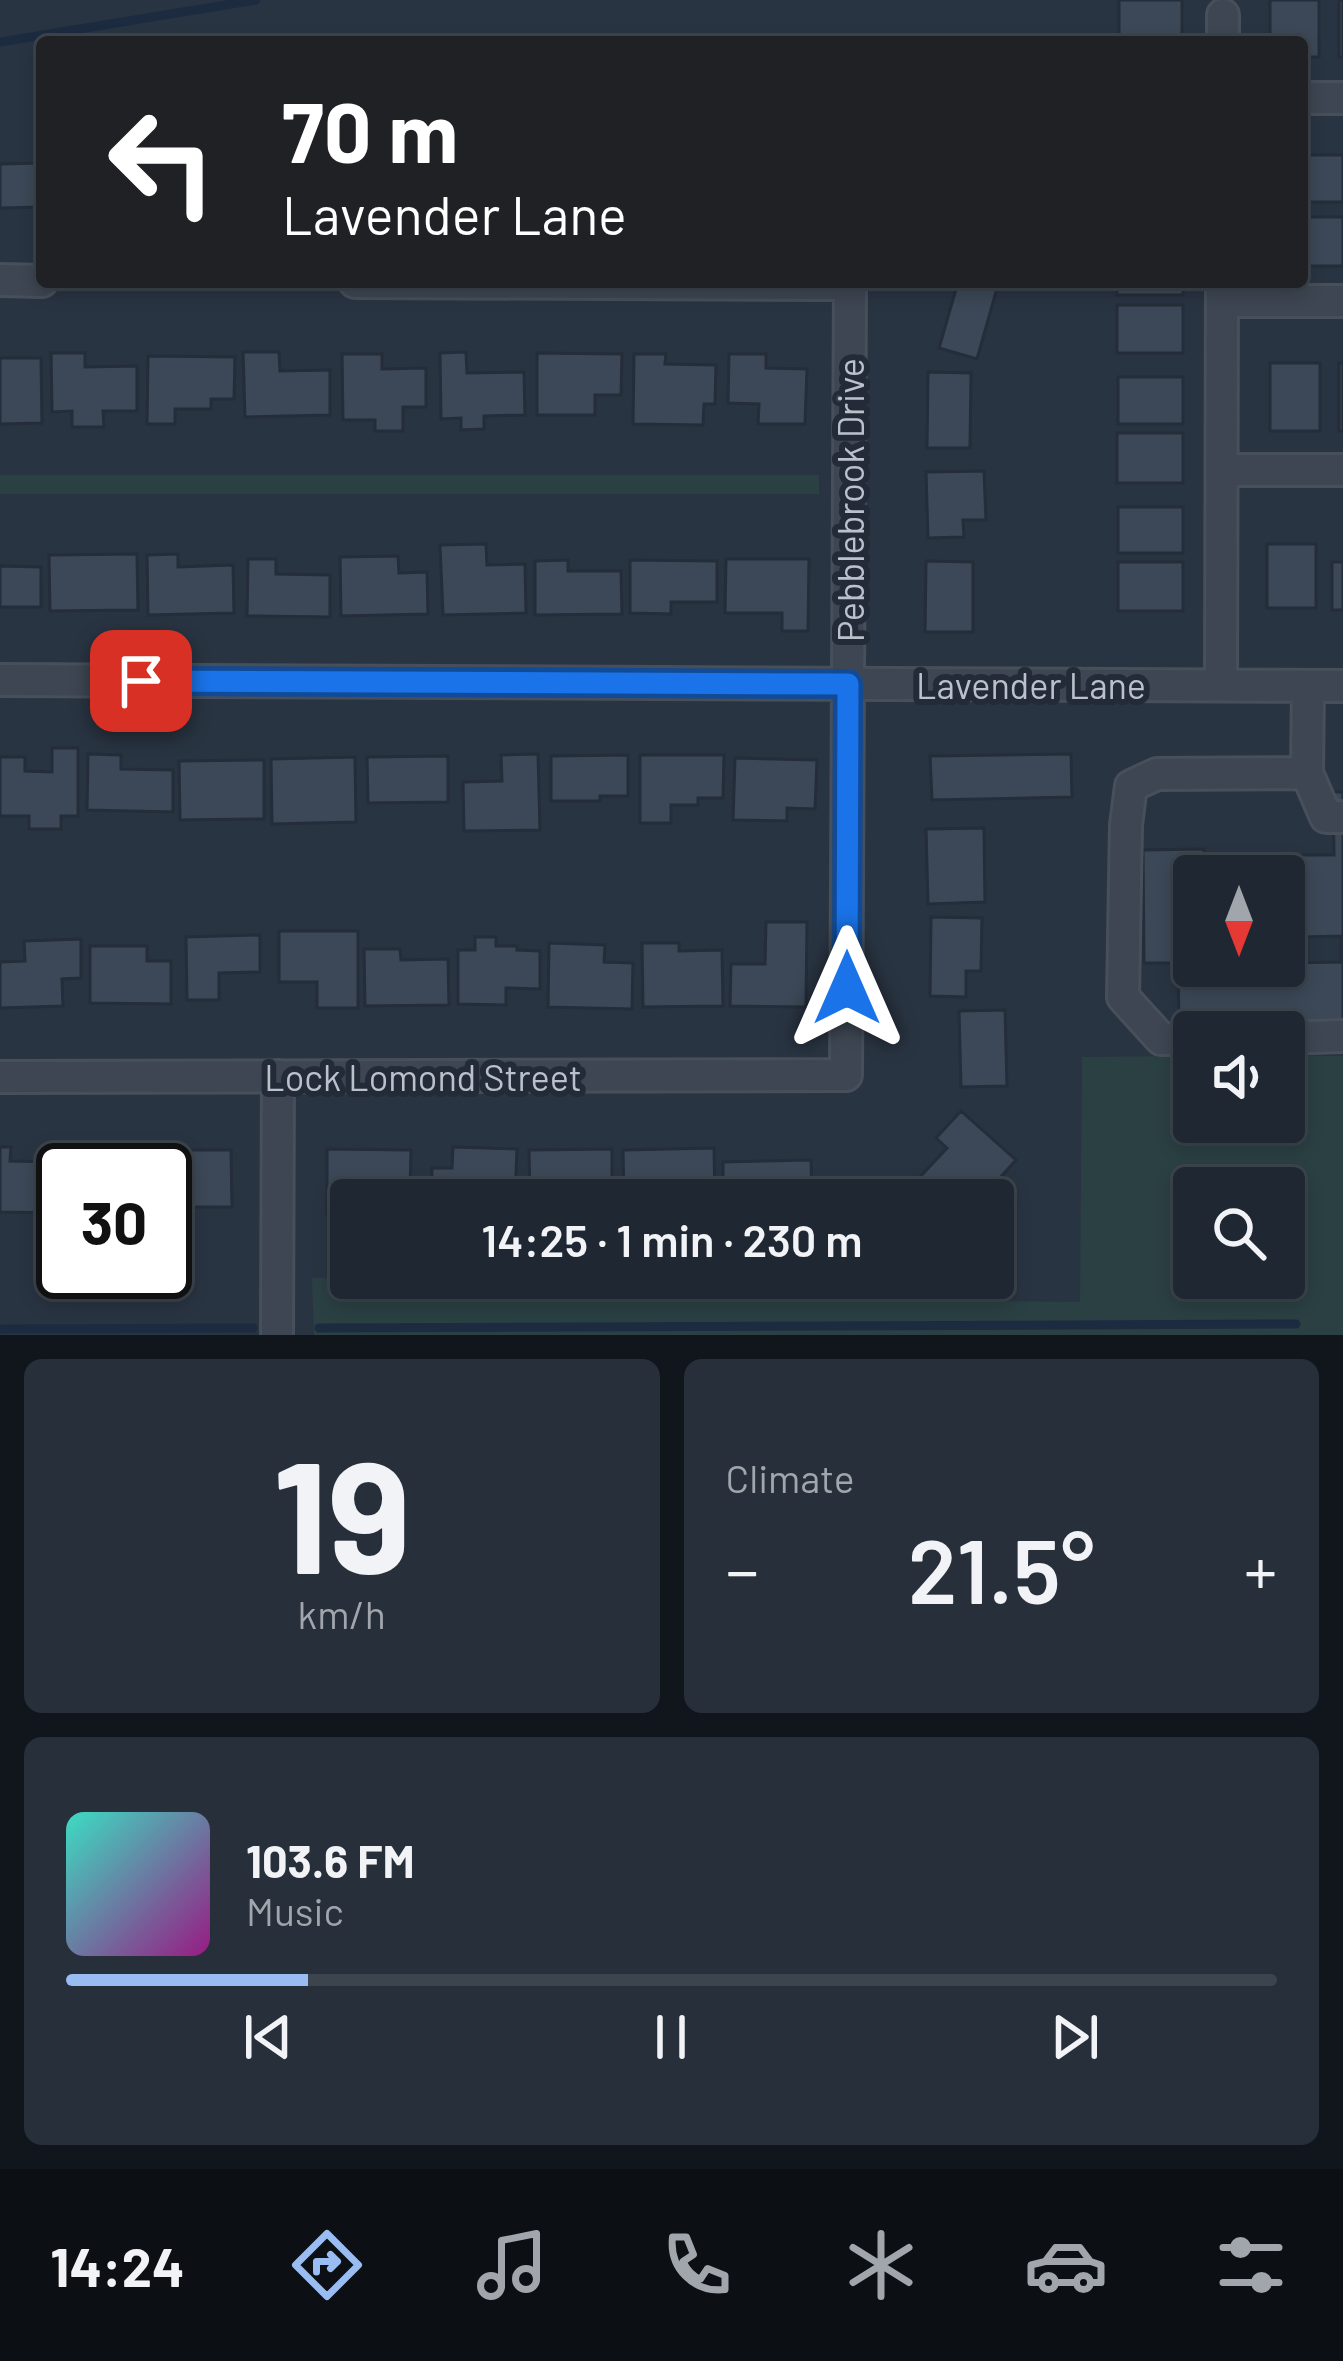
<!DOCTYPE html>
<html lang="en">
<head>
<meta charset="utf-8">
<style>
	:root { --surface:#1f2732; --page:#272f3a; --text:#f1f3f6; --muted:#a1a5ac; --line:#3c444d; --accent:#99bcf2 }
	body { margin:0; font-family:Barlow,sans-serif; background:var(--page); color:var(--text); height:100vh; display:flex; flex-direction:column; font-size:45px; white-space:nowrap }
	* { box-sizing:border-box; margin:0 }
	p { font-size:39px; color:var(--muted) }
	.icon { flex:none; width:66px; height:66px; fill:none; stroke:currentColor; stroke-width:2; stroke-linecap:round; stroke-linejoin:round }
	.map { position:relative; height:1335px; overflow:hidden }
	.details { display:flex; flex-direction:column; gap:24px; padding:24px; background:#11151c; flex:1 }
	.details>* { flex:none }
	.top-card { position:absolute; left:36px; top:36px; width:1272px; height:252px; border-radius:12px; box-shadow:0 6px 18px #0003,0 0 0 3px var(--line); background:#202124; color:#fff; overflow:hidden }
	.needle { width:78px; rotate:180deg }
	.tools { position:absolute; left:1173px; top:855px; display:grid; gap:24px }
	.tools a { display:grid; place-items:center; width:132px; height:132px; border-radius:12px; background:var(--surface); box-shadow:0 6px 18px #0003,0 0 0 3px var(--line); font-size:60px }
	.speed { position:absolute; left:36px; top:1143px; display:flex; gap:24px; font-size:60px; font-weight:700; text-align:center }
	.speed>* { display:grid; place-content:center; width:156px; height:156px; border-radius:50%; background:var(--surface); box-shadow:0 6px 18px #0003,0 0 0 3px var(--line); line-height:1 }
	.speed .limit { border:6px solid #111; border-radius:18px; background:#fff; color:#111 }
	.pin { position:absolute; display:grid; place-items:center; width:102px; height:102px; color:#fff; margin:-51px; border-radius:24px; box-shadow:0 6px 18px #0006 }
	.me { position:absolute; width:132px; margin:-66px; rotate:0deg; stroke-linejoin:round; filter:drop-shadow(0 0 9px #0008) }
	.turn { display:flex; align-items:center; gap:42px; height:252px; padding:0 48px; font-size:54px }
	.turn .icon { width:156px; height:156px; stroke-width:2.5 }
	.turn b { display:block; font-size:84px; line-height:102px }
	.big { font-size:90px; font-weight:600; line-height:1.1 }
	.details .widget { flex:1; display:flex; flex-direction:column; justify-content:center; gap:18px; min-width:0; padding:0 42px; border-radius:18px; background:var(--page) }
	.details .dial { align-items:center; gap:0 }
	.dial b { font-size:156px; line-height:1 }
	.song { display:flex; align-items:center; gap:36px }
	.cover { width:144px; height:144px; border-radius:18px; background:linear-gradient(135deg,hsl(170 70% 55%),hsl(310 70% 35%)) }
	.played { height:12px; border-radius:6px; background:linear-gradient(90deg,var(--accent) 20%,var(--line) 20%) }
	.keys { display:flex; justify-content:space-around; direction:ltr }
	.heat { display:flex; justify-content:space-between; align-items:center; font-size:66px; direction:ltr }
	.details .tiles { flex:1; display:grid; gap:24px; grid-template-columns:1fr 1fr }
	.widget:last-child { grid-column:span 2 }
	.trip { position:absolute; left:330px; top:1179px; width:684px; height:120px; border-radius:12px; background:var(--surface); box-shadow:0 6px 18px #0003,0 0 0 3px var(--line); font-weight:600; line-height:120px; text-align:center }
	.tabs { display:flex; height:192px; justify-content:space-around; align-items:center; background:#0c1014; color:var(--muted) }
	.tabs .icon { width:84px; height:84px }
	.tabs .current { color:var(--accent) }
	.tabs b { font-size:54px; color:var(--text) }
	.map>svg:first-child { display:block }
</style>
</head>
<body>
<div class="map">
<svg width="1343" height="1335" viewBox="0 0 1343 1335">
	<rect width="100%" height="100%" fill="#293442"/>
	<path fill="#2b4043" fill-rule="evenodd" d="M 0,475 L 819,475 L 819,494 L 0,494 Z
		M 1194,1056 L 1194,1122 L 1284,1122 L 1284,1056 L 1343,1056 L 1343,1335 L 314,1335 L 312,1278 L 540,1280 L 541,1278 L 719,1278 L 720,1298 L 1080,1302 L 1082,1057 ZM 1194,1188 L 1284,1188 L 1284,1278 L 1194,1278 Z"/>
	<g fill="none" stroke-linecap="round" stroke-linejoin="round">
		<path stroke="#1c2b40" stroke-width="9" d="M 0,42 L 256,0
			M 319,1328 L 1296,1324
			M 0,1329 L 253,1328"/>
	</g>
	<path fill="#3c4857" stroke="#242d39" stroke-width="3" d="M 1119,0 L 1182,0 L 1182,39 L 1119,39 Z
		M 1270,0 L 1319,0 L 1319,57 L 1302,57 L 1302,42 L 1270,42 Z
		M 1339,0 L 1343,0 L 1343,57 L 1339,57 Z
		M 1302,155 L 1343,155 L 1343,202 L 1302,202 Z
		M 42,163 L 42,207 L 0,208 L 0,164 Z
		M 1302,217 L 1343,217 L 1343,266 L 1302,266 Z
		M 958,282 L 998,285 L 977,359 L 939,348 Z
		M 1117,282 L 1183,282 L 1183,295 L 1117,295 Z
		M 1117,305 L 1183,305 L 1183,353 L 1117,353 Z
		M 243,352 L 279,352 L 280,371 L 330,370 L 330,415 L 245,417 Z
		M 466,352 L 467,373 L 524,372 L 525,415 L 484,416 L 484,429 L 461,430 L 461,418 L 441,419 L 440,353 Z
		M 51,353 L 85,353 L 85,367 L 137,366 L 137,411 L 103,411 L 104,427 L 72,427 L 72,411 L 52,412 Z
		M 537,353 L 622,354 L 621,395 L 595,395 L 595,415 L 537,415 Z
		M 342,354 L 382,354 L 382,369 L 426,368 L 426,407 L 403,407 L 403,431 L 375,431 L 375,420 L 343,420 Z
		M 634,354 L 666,354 L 665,364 L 716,365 L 715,404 L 704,404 L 703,425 L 633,424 Z
		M 729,354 L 766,354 L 766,368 L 807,369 L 805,424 L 758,424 L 759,404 L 728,403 Z
		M 148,356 L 235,357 L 234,399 L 211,399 L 211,409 L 175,409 L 175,424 L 147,424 Z
		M 0,358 L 41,358 L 42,423 L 0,424 Z
		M 1270,363 L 1320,363 L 1320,431 L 1270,431 Z
		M 1339,363 L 1343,363 L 1343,431 L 1339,431 Z
		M 928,372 L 971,373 L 970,448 L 927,448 Z
		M 1118,377 L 1183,377 L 1183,424 L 1118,424 Z
		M 1117,433 L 1183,433 L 1183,483 L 1117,483 Z
		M 984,471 L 986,520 L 963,520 L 964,537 L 928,538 L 926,472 Z
		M 1118,507 L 1183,507 L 1183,553 L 1118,553 Z
		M 486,544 L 487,565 L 525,564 L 526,613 L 443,615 L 440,545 Z
		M 1267,544 L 1316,544 L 1316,608 L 1267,608 Z
		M 137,554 L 138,610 L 50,611 L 49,555 Z
		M 178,554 L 178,567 L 233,565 L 234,613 L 148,615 L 147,555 Z
		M 398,556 L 399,573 L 427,572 L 428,614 L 341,616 L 340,557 Z
		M 248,559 L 276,559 L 276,574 L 330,575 L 330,617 L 247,616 Z
		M 726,559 L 809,559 L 808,631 L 782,631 L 782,613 L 725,613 Z
		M 568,560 L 568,571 L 621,571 L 622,614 L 535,615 L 535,561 Z
		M 630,560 L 717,561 L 717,602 L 671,602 L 671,614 L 630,613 Z
		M 926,561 L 973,562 L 973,632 L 925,632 Z
		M 1118,562 L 1183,562 L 1183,611 L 1118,611 Z
		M 1332,562 L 1343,562 L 1343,610 L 1332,610 Z
		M 0,566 L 41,567 L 41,607 L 0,607 Z
		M 52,748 L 78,748 L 78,816 L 61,816 L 61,829 L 29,829 L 29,816 L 0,816 L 0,757 L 25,757 L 25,771 L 52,772 Z
		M 88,754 L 121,755 L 121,769 L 173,770 L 173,812 L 87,810 Z
		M 538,754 L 540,830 L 464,831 L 463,782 L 502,781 L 501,755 Z
		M 1071,754 L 1072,797 L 932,800 L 930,756 Z
		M 628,755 L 628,796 L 600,796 L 600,801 L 551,801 L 551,756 Z
		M 640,755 L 724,755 L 723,798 L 698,798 L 698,805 L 671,805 L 671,823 L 640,823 Z
		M 448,756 L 448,802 L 368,803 L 367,757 Z
		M 355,757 L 356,822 L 272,824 L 271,759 Z
		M 735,758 L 817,760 L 815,809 L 787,808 L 787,821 L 733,820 Z
		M 264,760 L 264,819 L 180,820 L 179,761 Z
		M 1333,792 L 1343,792 L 1343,1021 L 1179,1023 L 1178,963 L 1144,963 L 1143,850 L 1204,849 L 1205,876 L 1194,876 L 1194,966 L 1284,966 L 1284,963 L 1341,962 L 1341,936 L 1303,937 L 1302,855 L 1334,855 Z
		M 984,828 L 985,902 L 928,904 L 926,829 Z
		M 931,917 L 982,918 L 981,971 L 966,971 L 966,997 L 930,996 Z
		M 766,922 L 807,922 L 806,1007 L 730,1006 L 731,964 L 765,964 Z
		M 279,931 L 358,931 L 358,1008 L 317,1008 L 317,982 L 279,982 Z
		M 260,935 L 260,972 L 219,973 L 219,1000 L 187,1000 L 186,937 Z
		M 475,937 L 496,937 L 496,946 L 517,946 L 517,950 L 540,951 L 540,989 L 506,988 L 506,1005 L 458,1004 L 458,950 L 475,950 Z
		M 81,939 L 81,978 L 62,979 L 63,1006 L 0,1008 L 0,962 L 25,961 L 24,941 Z
		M 549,943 L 605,945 L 604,962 L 633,963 L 632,1009 L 548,1007 Z
		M 642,943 L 679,943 L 679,951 L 722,950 L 723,1006 L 643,1007 Z
		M 90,946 L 147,946 L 147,961 L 171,961 L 171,1004 L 90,1003 Z
		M 364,949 L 400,949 L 401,960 L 448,959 L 449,1005 L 365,1006 Z
		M 1005,1010 L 1007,1086 L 961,1087 L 959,1011 Z
		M 961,1111 L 1016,1160 L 980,1200 L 942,1200 L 918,1179 L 947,1148 L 936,1138 Z
		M 0,1147 L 11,1147 L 10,1161 L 58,1162 L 57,1213 L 0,1212 Z
		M 453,1147 L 517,1149 L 515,1200 L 431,1200 L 432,1168 L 452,1168 Z
		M 714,1148 L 715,1200 L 624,1200 L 623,1150 Z
		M 327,1149 L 411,1150 L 410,1189 L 422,1189 L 422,1200 L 351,1200 L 351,1215 L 327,1214 Z
		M 612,1149 L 612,1200 L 530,1199 L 529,1150 Z
		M 158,1150 L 231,1150 L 232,1207 L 165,1207 L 165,1170 L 158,1170 Z
		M 70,1151 L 151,1152 L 150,1170 L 70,1170 Z
		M 811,1160 L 812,1200 L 723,1200 L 723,1162 Z
		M 823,1184 L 909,1186 L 908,1200 L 823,1200 Z"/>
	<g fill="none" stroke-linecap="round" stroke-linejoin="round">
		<defs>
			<path id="minor" d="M 1223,42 L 1223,15
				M 1302,98 L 1343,98
				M 0,280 L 42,281
				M 1222,301 L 1343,301
				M 1222,470 L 1343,470
				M 0,680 L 1343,686
				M 1221,685 L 1222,282
				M 1307,773 L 1326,817 L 1343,817
				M 1284,1038 L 1343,1036
				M 1194,1039 L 1161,1039 L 1123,997 L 1126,825 L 1131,786 L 1157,774 L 1307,773 L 1308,686
				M 0,1077 L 846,1075 L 850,284 L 355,282
				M 277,1335 L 278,1076"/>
		</defs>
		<use href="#minor" stroke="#474f5b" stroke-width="36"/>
		<use href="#minor" stroke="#3d4652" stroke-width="30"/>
	</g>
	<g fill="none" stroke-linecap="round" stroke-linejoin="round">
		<defs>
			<path id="route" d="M 141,681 L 848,684 L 847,988"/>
		</defs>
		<use href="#route" stroke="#114b97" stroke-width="30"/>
		<use href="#route" stroke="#1a73e8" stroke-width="21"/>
	</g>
	<g text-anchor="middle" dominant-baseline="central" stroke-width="12" stroke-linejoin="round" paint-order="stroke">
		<g font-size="36" fill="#bac1cb" stroke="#222b37">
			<text transform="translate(849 500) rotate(-90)">Pebblebrook Drive</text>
			<text x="1031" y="684">Lavender Lane</text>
			<text x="423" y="1076">Lock Lomond Street</text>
		</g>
	</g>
</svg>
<div class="tools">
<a><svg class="needle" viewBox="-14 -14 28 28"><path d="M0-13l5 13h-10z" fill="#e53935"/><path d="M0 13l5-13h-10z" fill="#a1a5ac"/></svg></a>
<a><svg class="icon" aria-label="sound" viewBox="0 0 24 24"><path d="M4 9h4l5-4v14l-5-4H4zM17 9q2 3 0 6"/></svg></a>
<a><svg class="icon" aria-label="search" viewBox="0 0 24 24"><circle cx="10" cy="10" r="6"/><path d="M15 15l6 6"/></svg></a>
</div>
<div class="speed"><div class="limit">30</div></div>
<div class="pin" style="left:141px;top:681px;background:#d93025"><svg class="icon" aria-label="arrive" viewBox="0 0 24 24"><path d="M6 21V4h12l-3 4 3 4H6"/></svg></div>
<svg class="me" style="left:847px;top:988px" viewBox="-20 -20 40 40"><path d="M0-17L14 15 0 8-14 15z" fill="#1a73e8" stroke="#fff" stroke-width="4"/></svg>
<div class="trip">14:25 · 1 min · 230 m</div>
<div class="top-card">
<div class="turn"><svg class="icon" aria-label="left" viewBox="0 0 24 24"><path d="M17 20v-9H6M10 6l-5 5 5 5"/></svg><div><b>70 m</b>Lavender Lane</div></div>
</div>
</div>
<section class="details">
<div class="tiles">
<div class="widget dial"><b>19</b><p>km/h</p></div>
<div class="widget"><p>Climate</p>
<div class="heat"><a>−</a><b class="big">21.5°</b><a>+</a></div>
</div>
<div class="widget">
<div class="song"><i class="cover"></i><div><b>103.6 FM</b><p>Music</p></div></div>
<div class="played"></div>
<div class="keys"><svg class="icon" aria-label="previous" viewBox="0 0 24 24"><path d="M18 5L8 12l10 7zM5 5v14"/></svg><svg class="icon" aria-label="pause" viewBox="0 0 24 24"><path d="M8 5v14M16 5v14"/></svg><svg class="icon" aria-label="next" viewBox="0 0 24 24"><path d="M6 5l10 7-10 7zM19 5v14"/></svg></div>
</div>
</div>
</section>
<nav class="tabs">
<b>14:24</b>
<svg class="icon current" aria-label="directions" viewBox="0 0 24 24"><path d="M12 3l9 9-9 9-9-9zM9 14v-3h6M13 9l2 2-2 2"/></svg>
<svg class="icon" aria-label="music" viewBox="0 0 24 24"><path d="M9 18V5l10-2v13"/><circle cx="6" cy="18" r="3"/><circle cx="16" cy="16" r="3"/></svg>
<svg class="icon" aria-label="phone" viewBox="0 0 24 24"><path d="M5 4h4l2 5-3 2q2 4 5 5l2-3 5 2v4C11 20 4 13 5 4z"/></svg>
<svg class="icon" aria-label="climate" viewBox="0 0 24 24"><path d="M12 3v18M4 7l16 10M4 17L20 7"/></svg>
<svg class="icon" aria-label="car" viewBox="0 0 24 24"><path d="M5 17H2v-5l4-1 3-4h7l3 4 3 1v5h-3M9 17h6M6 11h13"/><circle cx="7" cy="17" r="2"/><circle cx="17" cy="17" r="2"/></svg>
<svg class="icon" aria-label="filters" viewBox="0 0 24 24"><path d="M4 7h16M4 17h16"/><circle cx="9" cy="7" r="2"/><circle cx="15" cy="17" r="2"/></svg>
</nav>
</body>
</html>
